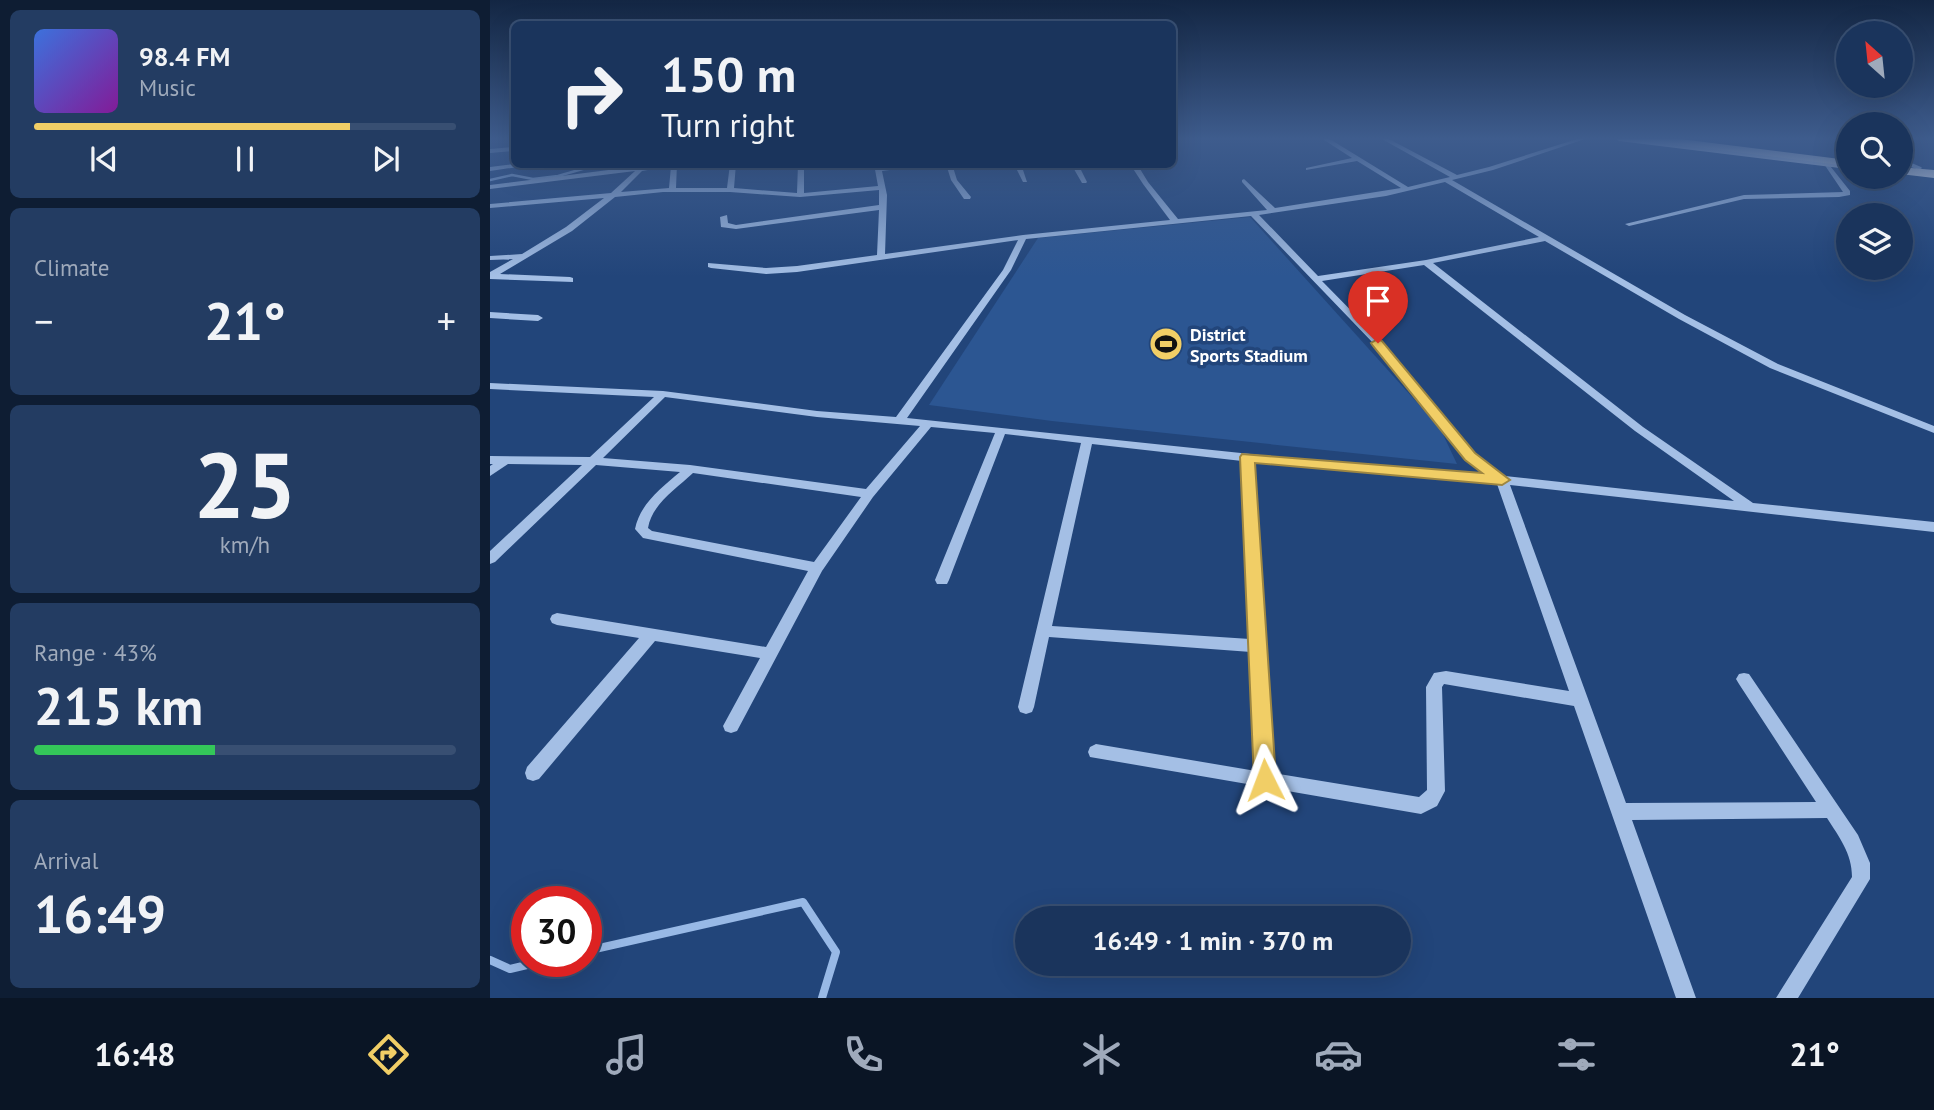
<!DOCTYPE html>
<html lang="en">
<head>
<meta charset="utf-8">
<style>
	:root { --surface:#1a345c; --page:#233c62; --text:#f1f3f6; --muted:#9faabb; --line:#384f72; --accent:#f1ce66 }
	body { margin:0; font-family:"PT Sans",sans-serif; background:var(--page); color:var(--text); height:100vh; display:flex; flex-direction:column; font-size:26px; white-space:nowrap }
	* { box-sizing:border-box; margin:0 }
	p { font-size:23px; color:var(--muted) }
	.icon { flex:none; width:38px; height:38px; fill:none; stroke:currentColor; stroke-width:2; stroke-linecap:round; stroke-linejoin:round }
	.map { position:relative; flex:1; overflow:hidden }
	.side { display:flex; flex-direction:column; gap:10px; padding:10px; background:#0e1d33; width:490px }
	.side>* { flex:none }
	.guide { position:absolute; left:21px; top:21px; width:665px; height:147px; border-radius:10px; box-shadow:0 7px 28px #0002,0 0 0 2px var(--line); background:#1a345c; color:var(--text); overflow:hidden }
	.needle { width:46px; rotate:333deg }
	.tools { position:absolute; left:1346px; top:21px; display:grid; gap:14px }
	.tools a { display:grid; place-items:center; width:77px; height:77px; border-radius:50%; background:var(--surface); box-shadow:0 7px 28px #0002,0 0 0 2px var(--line); font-size:35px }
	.speed { position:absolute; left:21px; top:886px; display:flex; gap:14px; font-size:35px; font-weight:700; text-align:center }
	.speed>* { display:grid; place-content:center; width:91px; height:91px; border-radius:50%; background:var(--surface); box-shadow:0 7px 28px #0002,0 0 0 2px var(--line); line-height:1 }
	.speed .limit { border:10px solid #d22; background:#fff; color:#111 }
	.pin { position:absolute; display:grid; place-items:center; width:60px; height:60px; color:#fff; margin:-72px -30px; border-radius:50% 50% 50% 0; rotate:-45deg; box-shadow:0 0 7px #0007 }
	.pin .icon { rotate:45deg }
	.me { position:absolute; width:77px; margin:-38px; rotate:357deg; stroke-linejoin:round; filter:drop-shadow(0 0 5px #0008) }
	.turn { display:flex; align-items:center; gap:24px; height:147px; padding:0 35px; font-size:32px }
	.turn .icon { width:91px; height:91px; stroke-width:2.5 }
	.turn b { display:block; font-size:49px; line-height:60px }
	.big { font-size:52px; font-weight:700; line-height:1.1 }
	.side .card { flex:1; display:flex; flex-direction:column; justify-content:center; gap:10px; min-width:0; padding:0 24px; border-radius:10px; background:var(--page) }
	.side .dial { align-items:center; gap:0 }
	.dial b { font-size:91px; line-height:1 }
	.song { display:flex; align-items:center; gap:21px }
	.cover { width:84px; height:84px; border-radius:10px; background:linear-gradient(135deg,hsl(220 70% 55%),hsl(290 70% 35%)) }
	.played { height:7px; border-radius:4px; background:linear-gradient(90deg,var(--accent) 75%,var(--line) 75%) }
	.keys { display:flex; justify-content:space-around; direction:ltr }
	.heat { display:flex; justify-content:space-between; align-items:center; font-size:38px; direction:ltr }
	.charge { height:10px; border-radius:5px; background:linear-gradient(90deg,#34c759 43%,var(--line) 0) }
	.trip { position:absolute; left:525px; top:906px; width:396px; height:70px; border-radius:35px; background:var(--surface); box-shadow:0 7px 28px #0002,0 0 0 2px var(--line); font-weight:700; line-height:70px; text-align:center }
	.menu { display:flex; height:112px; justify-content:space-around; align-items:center; background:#0a1525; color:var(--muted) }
	.menu .icon { width:49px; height:49px }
	.menu .selected { color:var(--accent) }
	.menu b { font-size:32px; color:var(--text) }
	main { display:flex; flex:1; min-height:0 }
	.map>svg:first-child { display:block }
</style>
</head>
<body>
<main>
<section class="side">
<div class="card">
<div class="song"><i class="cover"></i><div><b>98.4 FM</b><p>Music</p></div></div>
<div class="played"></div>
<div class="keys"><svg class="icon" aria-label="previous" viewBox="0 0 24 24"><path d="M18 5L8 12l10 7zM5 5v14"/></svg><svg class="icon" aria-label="pause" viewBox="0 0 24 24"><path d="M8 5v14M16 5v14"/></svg><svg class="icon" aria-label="next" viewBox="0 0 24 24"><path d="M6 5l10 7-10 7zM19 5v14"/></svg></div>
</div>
<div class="card"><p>Climate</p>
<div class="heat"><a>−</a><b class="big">21°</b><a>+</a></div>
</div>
<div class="card dial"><b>25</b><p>km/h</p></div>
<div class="card"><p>Range · 43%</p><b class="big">215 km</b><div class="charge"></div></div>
<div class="card"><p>Arrival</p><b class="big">16:49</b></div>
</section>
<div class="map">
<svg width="1444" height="998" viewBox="0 0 1444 998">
	<rect width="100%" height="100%" fill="#22457a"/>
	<path fill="#2c5692" d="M 760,217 L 950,428 L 967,464 L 562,421 L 439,405 L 548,238 Z"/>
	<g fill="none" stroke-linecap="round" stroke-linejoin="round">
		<path stroke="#98b9e6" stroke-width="2.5" d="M 0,180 L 22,175 L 43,179 L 68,176 L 110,164"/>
		<path stroke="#98b9e6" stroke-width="8" d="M 96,951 L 313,902 L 346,952 L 332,998
			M 0,960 L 20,969 L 54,961"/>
		<path fill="#a4bfe5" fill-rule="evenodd" d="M 831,138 L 838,138 L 918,187 L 960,177 L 890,138 L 897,138 L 967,175 L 999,167 L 1090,138 L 1098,138 L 1003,170 L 962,180 L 1195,315 L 1288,364 L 1444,426 L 1444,433 L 1280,368 L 1189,319 L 1055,241 L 943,263 L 1153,427 L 1263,503 L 1444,522 L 1444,532 L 1020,485 L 1136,803 L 1326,802 L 1249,684 L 1246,679 L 1249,674 L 1254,673 L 1259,674 L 1368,835 L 1380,863 L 1380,879 L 1308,998 L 1286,998 L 1362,877 C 1362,853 1349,837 1337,818 L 1142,820 L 1206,998 L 1186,998 L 1084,706 L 954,684 L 952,687 L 955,791 L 947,806 L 931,814 L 600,757 L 598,752 L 600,747 L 606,744 L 766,771 L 761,652 L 559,637 L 544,707 L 542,712 L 536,714 L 530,712 L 528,707 L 591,443 L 515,434 L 459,580 L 457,584 L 447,584 L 445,580 L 505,433 L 441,427 L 383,497 L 332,571 L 247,731 L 241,733 L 235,731 L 233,726 L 270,658 L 165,641 L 49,779 L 43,781 L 37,779 L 35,773 L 37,767 L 149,638 L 67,625 L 62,623 L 60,619 L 62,615 L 67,613 L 276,647 L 318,571 L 153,538 L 145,529 C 150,504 171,488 190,472 L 106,465 L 5,562 L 0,564 L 0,551 L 92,465 L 18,464 L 0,476 L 0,466 L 3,464 L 0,464 L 0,456 L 100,457 L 164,397 L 0,389 L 0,383 L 173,391 L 327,411 L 406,417 L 513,270 L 528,240 L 307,272 L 276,274 L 221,268 L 218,267 L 218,263 L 276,268 L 307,266 L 387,255 L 389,210 L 246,229 L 231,227 L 230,217 L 237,215 L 238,223 L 246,225 L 389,205 L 389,190 L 310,197 L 240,192 L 173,192 L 125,197 L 82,231 L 10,274 L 80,277 L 83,278 L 83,282 L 0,279 L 0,272 L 23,259 L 0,260 L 0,256 L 32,254 L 76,227 L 114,198 L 0,208 L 0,204 L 121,193 L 145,171 L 0,189 L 0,185 L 150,166 L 187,164 L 186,188 L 237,188 L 240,164 L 246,164 L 244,188 L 307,193 L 308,164 L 314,164 L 314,193 L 388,186 L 384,164 L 390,164 L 391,167 L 445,164 L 392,171 L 397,195 L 395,254 L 533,235 L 680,220 L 653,184 L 640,164 L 647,164 L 658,182 L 688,219 L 777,210 L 752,182 L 752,180 L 754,179 L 785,208 L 911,188 L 867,161 L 816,170 L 816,168 L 862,158 ZM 181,166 L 179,188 L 131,192 L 152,171 ZM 955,182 L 1049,237 L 936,260 L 828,276 L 769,215 L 896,196 ZM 761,216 L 885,345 L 976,459 L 997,475 L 827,461 L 417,418 L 521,270 L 536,239 ZM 934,265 L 1145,431 L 1244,501 L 1015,476 L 984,453 L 891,341 L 832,281 ZM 175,397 L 327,417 L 430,426 L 376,489 L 200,465 L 113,458 ZM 602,444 L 752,461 L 760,639 L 562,626 ZM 764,462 L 1007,484 L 1079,691 L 956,671 L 944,673 L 936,687 L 937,790 L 929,797 L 783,773 ZM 203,473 L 371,497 L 324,562 L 162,531 L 158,528 C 162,504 186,489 203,473 Z
			M 24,147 L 24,151 L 0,153 L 0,149 Z
			M 1410,158 L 1431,167 L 1432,168 L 1429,170 L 1410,163 Z
			M 1337,162 L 1360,191 L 1360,195 L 1349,197 L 1254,199 L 1139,226 L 1135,224 L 1254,195 L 1353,192 L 1334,164 Z
			M 24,164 L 48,164 L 0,171 L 0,167 Z
			M 456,164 L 462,164 L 467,180 L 481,197 L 480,199 L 474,199 L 461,180 Z
			M 524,164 L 531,164 L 537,182 L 533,182 Z
			M 581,164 L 588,164 L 597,182 L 596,183 L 592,183 Z
			M 0,312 L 48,315 L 53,318 L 48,321 L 0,318 Z"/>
		<path fill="#e4edfd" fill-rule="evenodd" d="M 1125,138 L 1149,138 L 1358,163 L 1358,169 L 1129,141 Z"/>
		<path fill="#fff" fill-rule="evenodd" d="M 1153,138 L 1182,138 L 1358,160 L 1358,166 L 1158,141 Z
			M 1410,167 L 1444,170 L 1444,178 L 1410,174 Z"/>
	</g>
	<linearGradient id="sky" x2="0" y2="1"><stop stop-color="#132643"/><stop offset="0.5" stop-color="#3e5c8d"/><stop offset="1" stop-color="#3e5c8d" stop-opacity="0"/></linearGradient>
	<rect width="1444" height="277" fill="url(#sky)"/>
	<path fill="#f1ce66" stroke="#9d8642" stroke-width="2" d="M 888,339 L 892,341 L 985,453 L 1020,480 L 1012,485 L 765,463 L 786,780 L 783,788 L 775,791 L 768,788 L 764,780 L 750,457 L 752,454 L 992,473 L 975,460 L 883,346 L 881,343 Z"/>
	<defs>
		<symbol id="stadium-disc" viewBox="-11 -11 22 22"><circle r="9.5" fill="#f1ce66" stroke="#22457a"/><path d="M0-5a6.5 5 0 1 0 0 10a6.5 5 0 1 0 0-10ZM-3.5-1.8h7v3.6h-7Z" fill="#111"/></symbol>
	</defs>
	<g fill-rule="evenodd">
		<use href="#stadium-disc" x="657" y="325" width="38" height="38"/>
	</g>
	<g text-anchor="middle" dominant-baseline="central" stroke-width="7" stroke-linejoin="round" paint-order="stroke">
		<g font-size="18" font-weight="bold" fill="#fff" stroke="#22457a" text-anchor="start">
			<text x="700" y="334">District<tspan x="700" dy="21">Sports Stadium</tspan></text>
		</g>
	</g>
</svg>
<div class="tools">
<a><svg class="needle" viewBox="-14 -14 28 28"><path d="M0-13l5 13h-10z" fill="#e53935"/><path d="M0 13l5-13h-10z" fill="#9faabb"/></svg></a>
<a><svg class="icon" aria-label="search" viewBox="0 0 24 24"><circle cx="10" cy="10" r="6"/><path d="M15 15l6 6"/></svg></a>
<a><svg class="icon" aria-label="layers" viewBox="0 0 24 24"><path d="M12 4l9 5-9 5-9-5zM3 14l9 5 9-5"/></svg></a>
</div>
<div class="speed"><div class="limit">30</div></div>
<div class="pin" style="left:888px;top:343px;background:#d93025"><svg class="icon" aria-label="arrive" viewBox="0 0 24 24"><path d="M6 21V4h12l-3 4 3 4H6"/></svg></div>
<svg class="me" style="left:775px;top:780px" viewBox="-20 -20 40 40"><path d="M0-17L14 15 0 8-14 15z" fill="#f1ce66" stroke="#fff" stroke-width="4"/></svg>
<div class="trip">16:49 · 1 min · 370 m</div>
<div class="guide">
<div class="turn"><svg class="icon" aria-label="right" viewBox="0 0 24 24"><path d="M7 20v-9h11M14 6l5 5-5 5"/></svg><div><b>150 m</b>Turn right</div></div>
</div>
</div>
</main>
<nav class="menu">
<b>16:48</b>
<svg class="icon selected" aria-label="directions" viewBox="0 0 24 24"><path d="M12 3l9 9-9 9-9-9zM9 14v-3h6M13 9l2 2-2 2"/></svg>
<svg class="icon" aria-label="music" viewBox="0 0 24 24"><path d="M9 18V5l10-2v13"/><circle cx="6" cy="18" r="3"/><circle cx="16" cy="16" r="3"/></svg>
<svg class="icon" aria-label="phone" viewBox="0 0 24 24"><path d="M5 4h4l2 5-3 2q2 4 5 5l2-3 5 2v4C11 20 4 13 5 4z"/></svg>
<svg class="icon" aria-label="climate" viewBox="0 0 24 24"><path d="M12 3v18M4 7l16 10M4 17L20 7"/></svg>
<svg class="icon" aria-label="car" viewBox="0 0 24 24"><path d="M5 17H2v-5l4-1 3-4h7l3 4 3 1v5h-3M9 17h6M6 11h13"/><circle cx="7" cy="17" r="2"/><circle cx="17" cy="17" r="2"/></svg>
<svg class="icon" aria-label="filters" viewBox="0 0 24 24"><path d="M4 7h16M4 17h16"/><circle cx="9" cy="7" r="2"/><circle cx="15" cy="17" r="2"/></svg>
<b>21°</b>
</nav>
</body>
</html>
